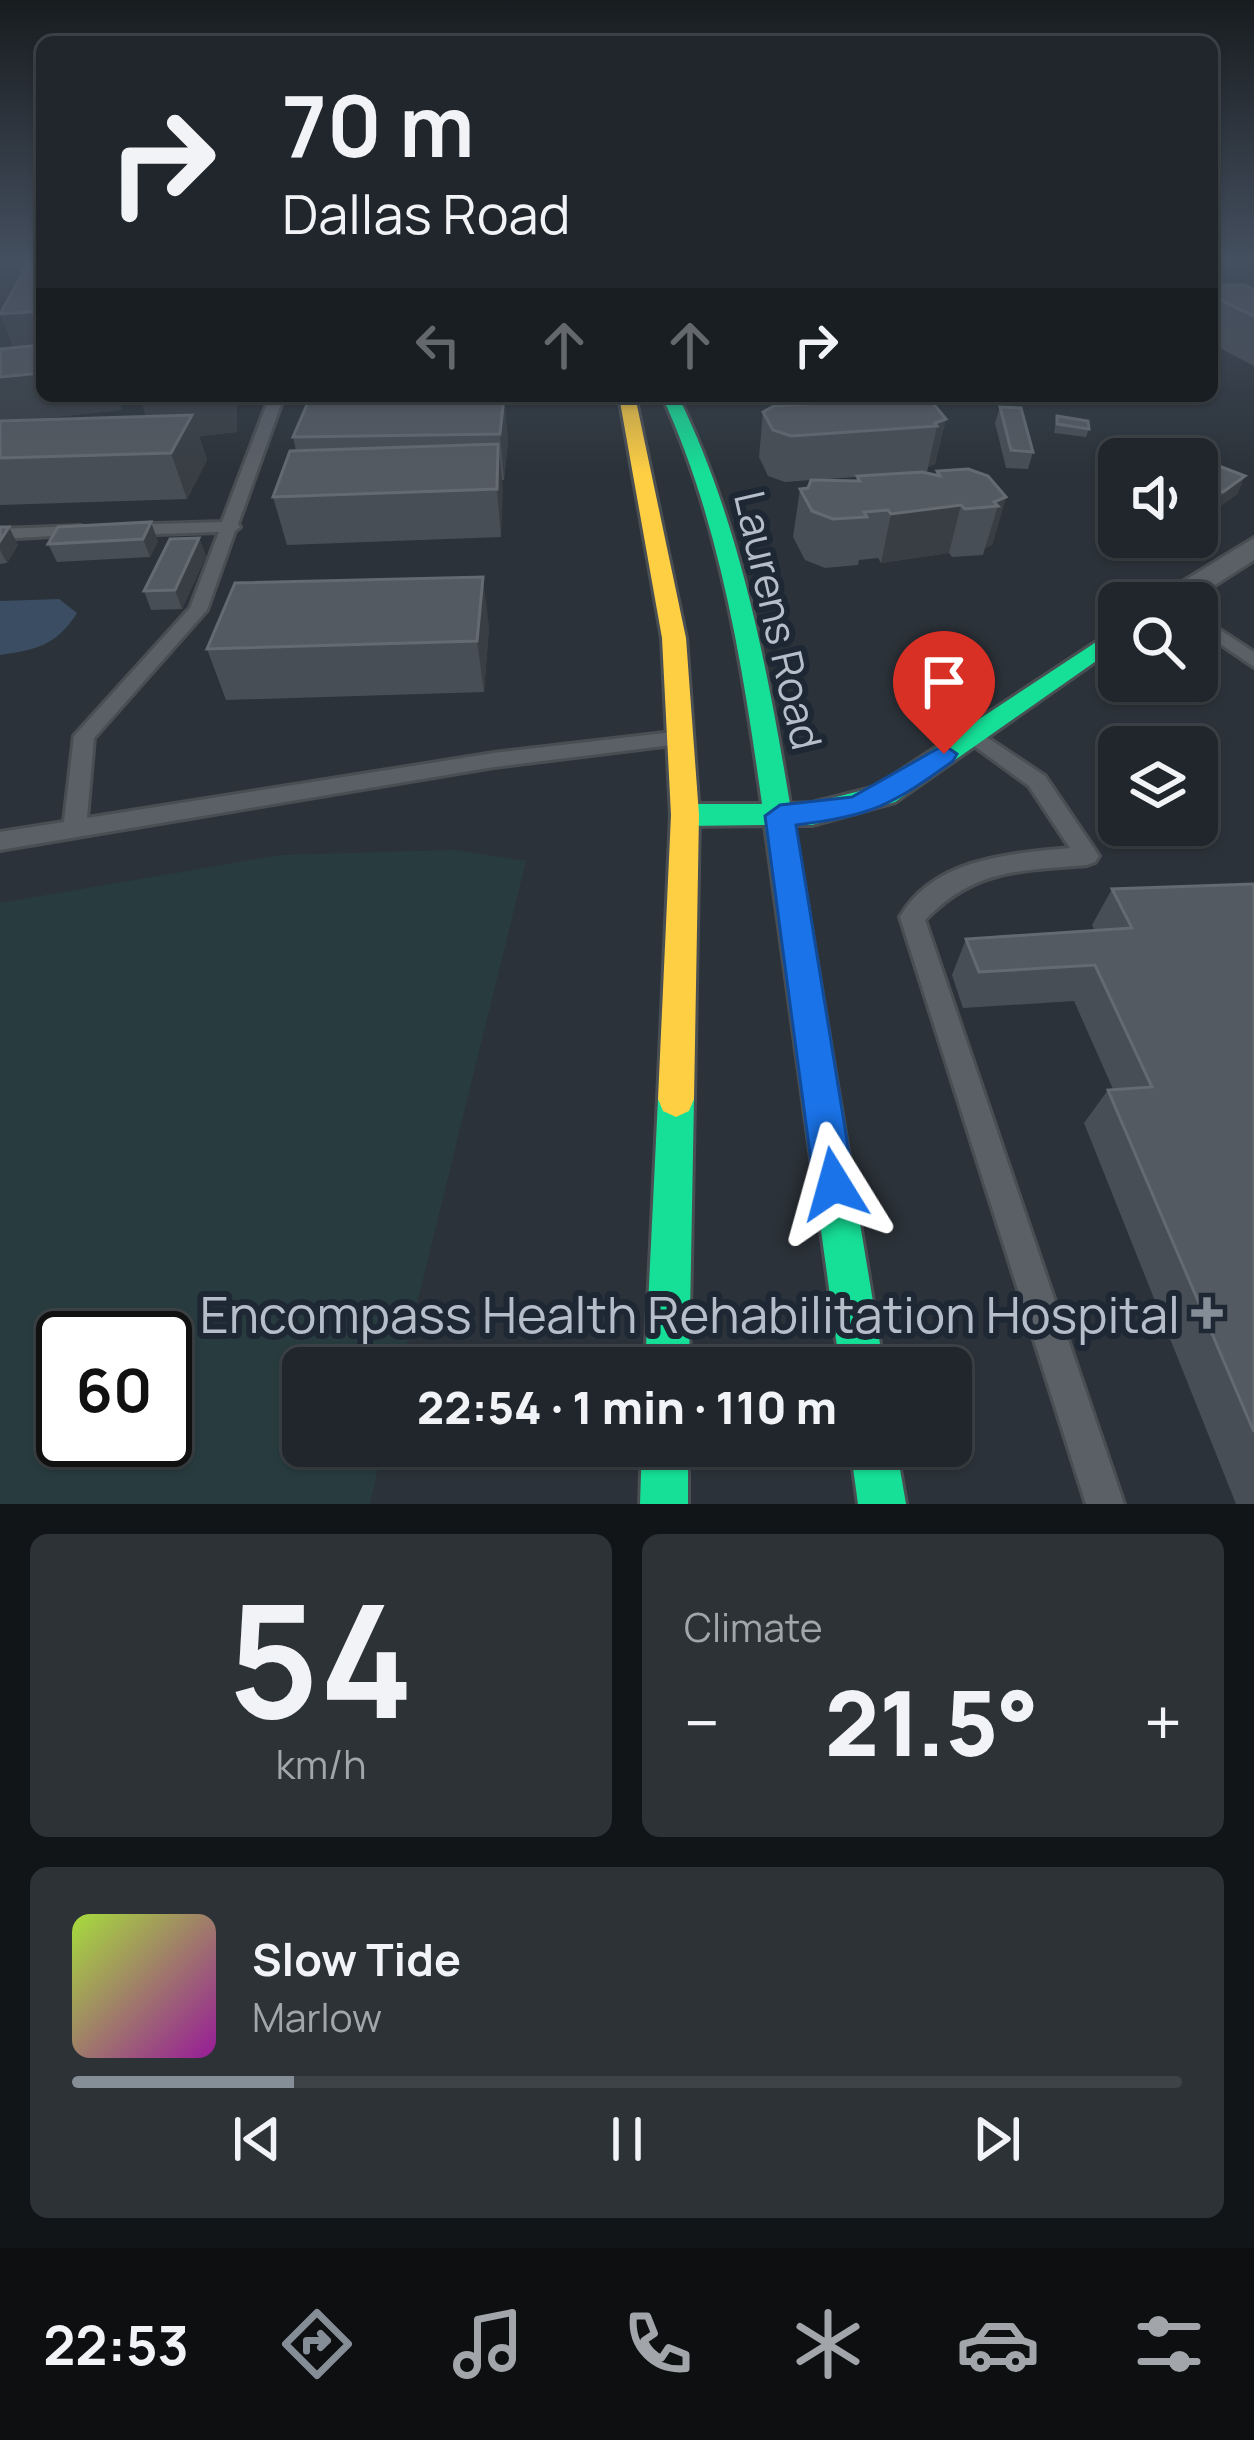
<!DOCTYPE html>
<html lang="en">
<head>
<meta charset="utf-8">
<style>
	:root { --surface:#20262b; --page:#2d3237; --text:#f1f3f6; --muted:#a2a5a9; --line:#3d4347; --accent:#858d97 }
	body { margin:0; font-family:Manrope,sans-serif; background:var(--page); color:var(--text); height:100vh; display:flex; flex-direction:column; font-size:45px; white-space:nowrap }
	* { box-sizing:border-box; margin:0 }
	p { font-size:39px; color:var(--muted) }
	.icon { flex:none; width:66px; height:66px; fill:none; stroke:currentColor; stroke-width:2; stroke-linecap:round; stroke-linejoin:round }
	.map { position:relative; height:1504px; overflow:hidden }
	.drawer { display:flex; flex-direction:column; gap:30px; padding:30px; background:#121518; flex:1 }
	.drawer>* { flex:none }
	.banner { position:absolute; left:36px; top:36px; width:1182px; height:366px; border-radius:18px; box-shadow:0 3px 9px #0004,0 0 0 3px var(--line); background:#20262b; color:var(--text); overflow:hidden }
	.controls { position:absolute; left:1098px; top:438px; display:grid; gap:24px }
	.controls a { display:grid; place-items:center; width:120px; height:120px; border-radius:18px; background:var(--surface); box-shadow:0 3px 9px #0004,0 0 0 3px var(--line); font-size:60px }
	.speed { position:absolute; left:36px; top:1311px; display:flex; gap:24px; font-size:60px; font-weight:700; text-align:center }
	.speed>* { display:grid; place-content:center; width:156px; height:156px; border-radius:50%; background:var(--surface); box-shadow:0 3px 9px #0004,0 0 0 3px var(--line); line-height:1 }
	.speed .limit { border:6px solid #111; border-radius:18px; background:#fff; color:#111 }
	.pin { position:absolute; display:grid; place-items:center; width:102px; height:102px; color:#fff; margin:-123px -51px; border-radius:50% 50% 50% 0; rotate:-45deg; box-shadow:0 0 12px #0007 }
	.pin .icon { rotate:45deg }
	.me { position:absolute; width:132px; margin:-66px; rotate:352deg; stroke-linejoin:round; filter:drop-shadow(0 0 9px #0008) }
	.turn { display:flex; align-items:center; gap:42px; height:252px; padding:0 48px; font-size:54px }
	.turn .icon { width:156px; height:156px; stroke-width:2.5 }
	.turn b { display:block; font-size:84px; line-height:102px }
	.lanes { display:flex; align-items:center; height:114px; padding:0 48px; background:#0003; justify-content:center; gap:60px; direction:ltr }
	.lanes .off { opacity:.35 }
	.big { font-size:90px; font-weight:800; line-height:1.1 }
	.drawer .tile { flex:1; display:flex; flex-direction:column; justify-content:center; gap:18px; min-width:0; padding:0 42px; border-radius:18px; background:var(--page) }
	.drawer .dial { align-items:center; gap:0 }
	.dial b { font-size:156px; line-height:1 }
	.song { display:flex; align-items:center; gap:36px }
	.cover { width:144px; height:144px; border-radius:18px; background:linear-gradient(135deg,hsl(80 70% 55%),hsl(300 70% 35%)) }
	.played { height:12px; border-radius:6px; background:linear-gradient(90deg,var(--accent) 20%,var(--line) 20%) }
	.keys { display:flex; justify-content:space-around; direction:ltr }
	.heat { display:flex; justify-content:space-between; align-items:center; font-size:66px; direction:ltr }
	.drawer .tiles { flex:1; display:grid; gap:30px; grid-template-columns:1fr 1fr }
	.tile:last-child { grid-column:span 2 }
	.trip { position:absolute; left:282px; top:1347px; width:690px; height:120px; border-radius:18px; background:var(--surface); box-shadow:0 3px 9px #0004,0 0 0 3px var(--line); font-weight:800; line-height:120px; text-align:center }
	.tabs { display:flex; height:192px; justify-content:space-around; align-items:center; background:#0d0f11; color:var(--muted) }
	.tabs .icon { width:84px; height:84px }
	.tabs .on { color:var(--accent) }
	.tabs b { font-size:54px; color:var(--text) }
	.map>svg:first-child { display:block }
</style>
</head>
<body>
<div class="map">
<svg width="1254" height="1504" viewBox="0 0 1254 1504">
	<rect width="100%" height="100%" fill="#2b3239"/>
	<path fill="#283c3f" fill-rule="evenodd" d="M 454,850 L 526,861 L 401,1368 L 303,1368 L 303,1446 L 383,1446 L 370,1504 L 0,1504 L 0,903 L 281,855 ZM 63,1338 L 165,1338 L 165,1440 L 63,1440 Z"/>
	<path fill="#3a4d63" d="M 59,599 L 77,613 C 57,645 36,650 0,655 L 0,601 Z"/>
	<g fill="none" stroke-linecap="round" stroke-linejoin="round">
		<defs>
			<path id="lane" d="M 270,396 L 284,396 L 238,524 L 240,527 L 235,531 L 207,610 L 94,738 L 87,818 L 494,753 L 673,732 L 680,734 L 683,739 L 680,744 L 494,767 L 0,850 L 0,832 L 64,822 L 74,736 L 190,608 L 219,532 L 124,535 L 116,530 L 124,525 L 222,522 Z
				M 81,526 L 87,528 L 87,534 L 0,539 L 0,529 Z
				M 1197,615 L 1254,652 L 1254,667 L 1197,628 Z
				M 973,728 L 1045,776 L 1099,856 L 1095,862 L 1087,865 C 1020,871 975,868 925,920 L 1124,1504 L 1086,1504 L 900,917 C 934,858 1009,854 1070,848 L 1029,786 L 966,740 L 963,735 L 966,730 Z"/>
			<path id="street" d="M 1254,538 L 1254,560 L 1187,603 L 1148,603 Z"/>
			<path id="fast" d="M 662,396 L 678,396 C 740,522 767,666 790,804 L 812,803 L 876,787 L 1119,627 L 1119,645 L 895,802 L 812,825 L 794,825 L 884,1368 L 840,1368 L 765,825 L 685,826 L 675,823 L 671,815 L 675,807 L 685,804 L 762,804 C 743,668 720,521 662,396 Z
				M 676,1081 L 689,1087 L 694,1099 L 689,1368 L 645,1368 L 658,1099 L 663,1087 Z
				M 642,1446 L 688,1446 L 688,1504 L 640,1504 Z
				M 850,1446 L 896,1446 L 906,1504 L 858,1504 Z"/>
			<path id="slow" d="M 619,396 L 635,396 L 686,638 L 699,815 L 694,1099 L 689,1111 L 676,1117 L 663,1111 L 658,1099 L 671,815 L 662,638 Z"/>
		</defs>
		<use href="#lane" stroke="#494e53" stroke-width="6"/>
		<use href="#street" stroke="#494e53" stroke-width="6"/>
		<use href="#fast" stroke="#494e53" stroke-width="6"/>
		<use href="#slow" stroke="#494e53" stroke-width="6"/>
		<use href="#lane" fill="#5b6067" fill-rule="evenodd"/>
		<use href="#street" fill="#5b6067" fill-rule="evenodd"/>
		<use href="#fast" fill="#16e098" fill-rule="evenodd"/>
		<use href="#slow" fill="#ffcf43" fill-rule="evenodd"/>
	</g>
	<path fill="#484e55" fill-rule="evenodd" d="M 1212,285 L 1254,290 L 1254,366 L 1212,344 Z
		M 0,313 L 121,410 L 35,419 L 237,432 L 199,436 L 207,460 L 187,499 L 0,505 L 0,349 L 14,348 Z
		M 915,396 L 989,396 L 926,400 L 946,419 L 935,464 L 928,467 L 927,472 L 922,472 L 936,475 L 937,471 L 1006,497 L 992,545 L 985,548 L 983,555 L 952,557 L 949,553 L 881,563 L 878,558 L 859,560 L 858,565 L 825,568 L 805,560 L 793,537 L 800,489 L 808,488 L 811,480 L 785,482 L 768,476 L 759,457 L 763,412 L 917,398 ZM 857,477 L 856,481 L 812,480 Z
		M 504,397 L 508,442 L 504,480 L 502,480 L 501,537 L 287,545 L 273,497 L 296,451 L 293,437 Z
		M 1000,407 L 1033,452 L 1028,469 L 1006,468 L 995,423 Z
		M 1057,416 L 1089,429 L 1086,437 L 1054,433 Z
		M 1197,473 L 1245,476 L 1237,494 L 1215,510 L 1197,503 Z
		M 0,527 L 18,545 L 7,563 L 0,564 Z
		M 58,527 L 158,541 L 150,557 L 57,562 L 48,544 Z
		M 199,538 L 206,556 L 182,609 L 151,610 L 144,591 Z
		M 489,627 L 484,692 L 226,700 L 207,649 Z
		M 1254,884 L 1254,1504 L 1236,1504 L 1084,1123 L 1108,1090 L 1113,1089 L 1074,1001 L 963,1008 L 952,975 L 966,939 L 1095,931 L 1092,925 L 1112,889 Z"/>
	<path fill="#383e44" d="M 42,311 L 42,353 L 17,355 L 0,314 Z
		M 42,373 L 42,396 L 124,396 L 121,410 L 0,423 L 0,377 Z
		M 149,396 L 237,396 L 237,432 L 199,436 L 207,460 L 187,499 L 171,453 L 155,442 L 139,397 Z
		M 504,397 L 508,442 L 504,480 L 500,434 Z
		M 946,419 L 935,464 L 928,467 L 937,426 L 935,423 Z
		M 498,444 L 503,490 L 501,537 L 497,489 Z
		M 1245,476 L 1237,494 L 1215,510 L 1223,492 Z
		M 1006,497 L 992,545 L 985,548 L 998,506 L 994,502 Z
		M 961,505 L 949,553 L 881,563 L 891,514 Z
		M 151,522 L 158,541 L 150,557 L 143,539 Z
		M 9,527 L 18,545 L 7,563 L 0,550 L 0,541 Z
		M 199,538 L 206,556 L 182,609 L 175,590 Z
		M 483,577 L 489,627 L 484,692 L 477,641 Z"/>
	<path fill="#545a61" stroke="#636a72" stroke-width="3" d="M 28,263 L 42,263 L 42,311 L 0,314 Z
		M 1212,285 L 1245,285 L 1254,290 L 1254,316 L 1212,296 Z
		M 42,345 L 42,373 L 0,377 L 0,349 Z
		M 504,397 L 500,434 L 293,437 L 309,400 Z
		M 914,397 L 932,402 L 946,419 L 935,423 L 937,426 L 791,436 L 773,430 L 763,412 L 774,406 Z
		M 1000,407 L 1021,408 L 1033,452 L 1011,450 Z
		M 192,415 L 171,453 L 0,458 L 0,421 Z
		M 1057,416 L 1088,421 L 1089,429 L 1057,424 Z
		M 498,444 L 497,489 L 273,497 L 290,451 Z
		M 1211,463 L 1245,476 L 1223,492 L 1197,482 L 1197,473 Z
		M 968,469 L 988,476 L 1006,497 L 994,502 L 998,506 L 965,509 L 961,505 L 891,514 L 888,510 L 864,512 L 867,517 L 833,519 L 812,511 L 800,489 L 808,488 L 811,480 L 860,481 L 857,476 L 922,472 L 940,476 L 937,471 Z
		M 151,522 L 143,539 L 48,544 L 58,527 Z
		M 0,527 L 9,527 L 0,541 Z
		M 199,538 L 175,590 L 144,591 L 170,539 Z
		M 483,577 L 477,641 L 207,649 L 235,583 Z
		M 1254,884 L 1254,1432 L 1108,1090 L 1152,1087 L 1095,965 L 979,972 L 966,939 L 1132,928 L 1112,889 Z"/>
	<linearGradient id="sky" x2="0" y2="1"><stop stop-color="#181c1f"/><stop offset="0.55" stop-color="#444f5f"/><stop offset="1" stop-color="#444f5f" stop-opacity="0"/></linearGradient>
	<rect width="1254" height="474" fill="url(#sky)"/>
	<path fill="#1a73e8" stroke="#114b97" stroke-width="3" d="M 944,745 L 957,754 L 953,761 C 892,805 872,816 796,825 L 854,1184 L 848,1198 L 834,1204 L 820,1198 L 814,1184 L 765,816 L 780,805 L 852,797 Z"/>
	<path fill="#858d97" stroke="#1e2834" stroke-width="4.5" d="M1201 1295h12v12h12v12h-12v12h-12v-12h-12v-12h12z"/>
	<g text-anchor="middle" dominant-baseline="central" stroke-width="12" stroke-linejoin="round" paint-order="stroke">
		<g font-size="42" fill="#b6bec9" stroke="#1e2834">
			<text transform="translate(779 620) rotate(77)">Laurens Road</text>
		</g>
		<g font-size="51" fill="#b6bec9" stroke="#1e2834" text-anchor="end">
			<text x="1180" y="1313">Encompass Health Rehabilitation Hospital</text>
		</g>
	</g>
</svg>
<div class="controls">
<a><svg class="icon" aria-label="sound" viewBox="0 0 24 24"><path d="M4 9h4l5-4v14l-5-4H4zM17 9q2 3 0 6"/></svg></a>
<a><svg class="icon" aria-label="search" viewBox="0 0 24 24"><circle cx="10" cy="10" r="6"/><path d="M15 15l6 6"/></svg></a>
<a><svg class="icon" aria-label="layers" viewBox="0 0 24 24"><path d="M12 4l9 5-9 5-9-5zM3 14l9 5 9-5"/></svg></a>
</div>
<div class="speed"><div class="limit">60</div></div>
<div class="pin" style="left:944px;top:754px;background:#d93025"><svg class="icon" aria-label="arrive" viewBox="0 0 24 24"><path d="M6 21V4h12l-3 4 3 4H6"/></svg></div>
<svg class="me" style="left:834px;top:1184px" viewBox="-20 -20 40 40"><path d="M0-17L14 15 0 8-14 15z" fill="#1a73e8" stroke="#fff" stroke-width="4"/></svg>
<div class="trip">22:54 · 1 min · 110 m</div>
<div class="banner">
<div class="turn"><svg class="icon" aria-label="right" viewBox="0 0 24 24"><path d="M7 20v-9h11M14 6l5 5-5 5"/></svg><div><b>70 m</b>Dallas Road</div></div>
<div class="lanes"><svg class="icon off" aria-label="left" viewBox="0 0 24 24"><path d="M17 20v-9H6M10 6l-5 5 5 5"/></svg><svg class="icon off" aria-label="ahead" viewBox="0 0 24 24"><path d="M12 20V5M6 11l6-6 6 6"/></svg><svg class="icon off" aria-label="ahead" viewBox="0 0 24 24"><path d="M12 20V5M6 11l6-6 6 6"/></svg><svg class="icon" aria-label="right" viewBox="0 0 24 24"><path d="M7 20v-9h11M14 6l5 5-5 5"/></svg></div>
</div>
</div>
<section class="drawer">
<div class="tiles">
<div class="tile dial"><b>54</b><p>km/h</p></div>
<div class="tile"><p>Climate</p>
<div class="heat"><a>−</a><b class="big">21.5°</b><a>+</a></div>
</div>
<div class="tile">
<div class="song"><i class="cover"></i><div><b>Slow Tide</b><p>Marlow</p></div></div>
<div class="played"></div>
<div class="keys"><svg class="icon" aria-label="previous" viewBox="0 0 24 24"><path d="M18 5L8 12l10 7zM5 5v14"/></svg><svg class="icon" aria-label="pause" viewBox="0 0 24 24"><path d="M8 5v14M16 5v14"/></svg><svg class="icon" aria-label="next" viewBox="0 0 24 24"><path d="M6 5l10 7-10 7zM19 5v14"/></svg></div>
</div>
</div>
</section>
<nav class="tabs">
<b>22:53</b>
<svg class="icon on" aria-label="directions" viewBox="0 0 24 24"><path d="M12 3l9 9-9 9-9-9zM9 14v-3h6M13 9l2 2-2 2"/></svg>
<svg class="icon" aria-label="music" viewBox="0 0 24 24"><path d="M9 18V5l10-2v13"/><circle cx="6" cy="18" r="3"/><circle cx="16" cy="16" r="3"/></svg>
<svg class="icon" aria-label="phone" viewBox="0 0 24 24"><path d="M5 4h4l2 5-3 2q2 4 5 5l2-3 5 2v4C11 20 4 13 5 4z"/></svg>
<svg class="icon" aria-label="climate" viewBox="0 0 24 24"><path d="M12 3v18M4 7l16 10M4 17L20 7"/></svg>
<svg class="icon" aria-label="car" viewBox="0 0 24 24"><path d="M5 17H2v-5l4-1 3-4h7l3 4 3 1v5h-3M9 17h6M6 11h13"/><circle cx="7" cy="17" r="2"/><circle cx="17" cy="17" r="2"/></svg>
<svg class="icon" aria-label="filters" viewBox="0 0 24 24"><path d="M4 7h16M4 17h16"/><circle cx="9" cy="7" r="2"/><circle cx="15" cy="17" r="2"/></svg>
</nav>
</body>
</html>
